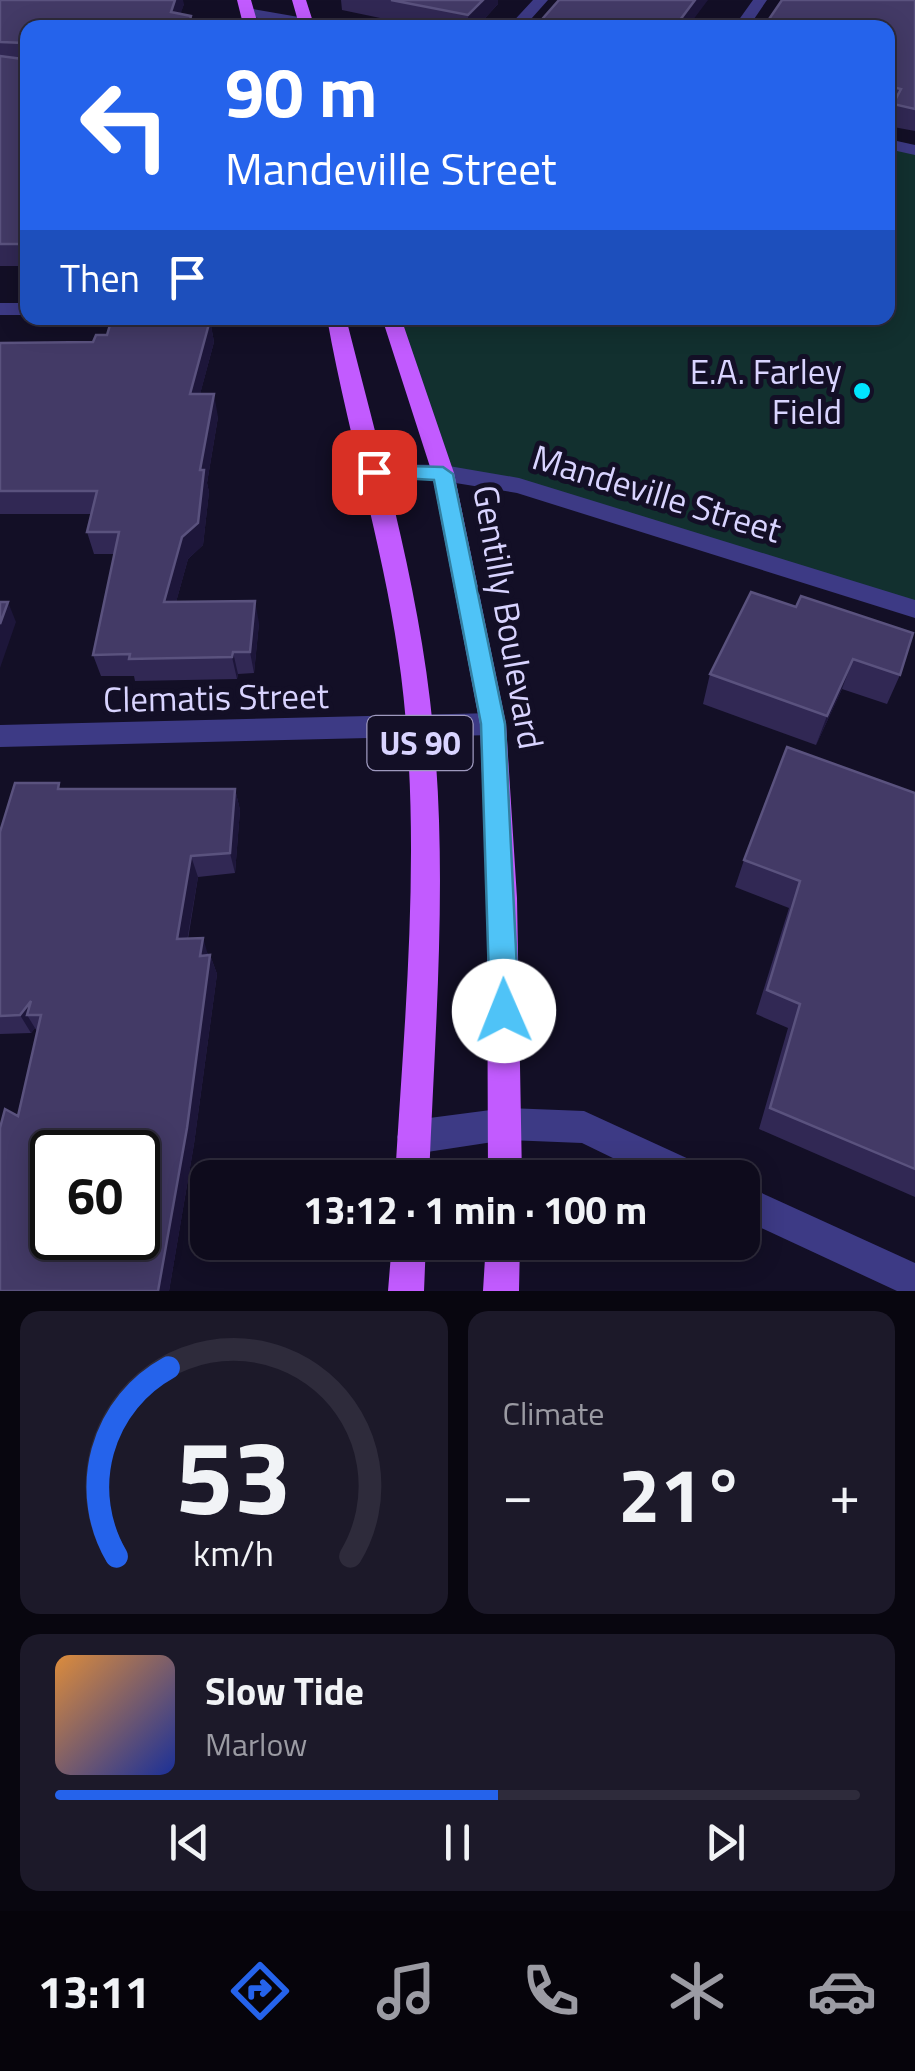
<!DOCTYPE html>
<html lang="en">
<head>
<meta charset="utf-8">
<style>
	:root { --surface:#0e0b1c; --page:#1c1929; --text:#f1f3f6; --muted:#9b9ba3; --line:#2e2b3b; --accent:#2563eb }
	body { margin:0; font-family:"Titillium Web",sans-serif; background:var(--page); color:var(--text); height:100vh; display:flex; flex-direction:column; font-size:38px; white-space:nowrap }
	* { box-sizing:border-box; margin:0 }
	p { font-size:32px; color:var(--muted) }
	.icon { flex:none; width:55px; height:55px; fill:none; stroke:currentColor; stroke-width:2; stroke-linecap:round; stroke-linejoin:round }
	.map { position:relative; height:1291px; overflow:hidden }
	.sheet { display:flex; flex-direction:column; gap:20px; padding:20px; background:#08060f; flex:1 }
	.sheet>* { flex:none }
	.top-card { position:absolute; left:20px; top:20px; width:875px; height:305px; border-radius:20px; box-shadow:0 5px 25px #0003,0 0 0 2px var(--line); background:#2563eb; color:#fff; overflow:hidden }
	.speed { position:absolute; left:30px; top:1130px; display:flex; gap:20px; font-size:50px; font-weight:700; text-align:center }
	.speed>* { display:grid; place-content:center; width:130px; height:130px; border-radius:50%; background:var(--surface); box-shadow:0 5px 25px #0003,0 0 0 2px var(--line); line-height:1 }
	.speed .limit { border:5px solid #111; border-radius:15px; background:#fff; color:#111 }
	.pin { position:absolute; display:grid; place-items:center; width:85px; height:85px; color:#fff; margin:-42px; border-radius:20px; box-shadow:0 5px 15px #0006 }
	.me { position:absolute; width:110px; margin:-55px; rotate:359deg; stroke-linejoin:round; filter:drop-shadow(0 0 8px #0008) }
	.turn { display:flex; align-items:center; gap:35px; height:210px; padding:0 40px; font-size:45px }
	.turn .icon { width:130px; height:130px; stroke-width:2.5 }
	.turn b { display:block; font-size:70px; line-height:85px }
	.then { display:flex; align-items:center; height:95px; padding:0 40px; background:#0003; gap:20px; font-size:38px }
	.big { font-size:75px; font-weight:700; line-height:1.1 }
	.sheet .tile { flex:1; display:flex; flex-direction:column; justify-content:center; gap:15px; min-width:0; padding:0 35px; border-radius:20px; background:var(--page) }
	.sheet .dial { align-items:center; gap:0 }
	.dial svg { height:260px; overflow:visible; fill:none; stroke:var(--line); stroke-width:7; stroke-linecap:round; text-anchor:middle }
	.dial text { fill:var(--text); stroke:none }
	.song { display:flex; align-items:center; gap:30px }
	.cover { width:120px; height:120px; border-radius:15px; background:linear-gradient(135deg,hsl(30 70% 55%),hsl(230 70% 35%)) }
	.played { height:10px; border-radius:5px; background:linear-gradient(90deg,var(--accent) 55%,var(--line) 55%) }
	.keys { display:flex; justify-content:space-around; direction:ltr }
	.heat { display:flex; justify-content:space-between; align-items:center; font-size:55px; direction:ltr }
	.sheet .tiles { flex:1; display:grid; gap:20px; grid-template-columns:1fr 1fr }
	.tile:last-child { grid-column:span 2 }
	.trip { position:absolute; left:190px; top:1160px; width:570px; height:100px; border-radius:20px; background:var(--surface); box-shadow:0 5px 25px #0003,0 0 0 2px var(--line); font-weight:700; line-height:100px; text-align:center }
	.dock { display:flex; height:160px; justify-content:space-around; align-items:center; background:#06040b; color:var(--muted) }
	.dock .icon { width:70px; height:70px }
	.dock .active { color:var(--accent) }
	.dock b { font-size:45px; color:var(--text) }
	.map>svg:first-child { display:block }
</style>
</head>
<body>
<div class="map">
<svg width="915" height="1291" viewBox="0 0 915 1291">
	<rect width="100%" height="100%" fill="#130f26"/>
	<path fill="#12302f" d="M 888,144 L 915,150 L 915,609 L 519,486 L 443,473 L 391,318 L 888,318 Z"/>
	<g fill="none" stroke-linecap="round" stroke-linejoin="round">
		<path fill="#3d3a85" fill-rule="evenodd" d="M 533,0 L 548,0 L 523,28 L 507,28 Z
			M 753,0 L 767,0 L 748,28 L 733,28 Z
			M 247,8 L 339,24 L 346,28 L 311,28 L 242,15 L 242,9 Z
			M 888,139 L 915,145 L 915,155 L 888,149 Z
			M 0,303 L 28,303 L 28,315 L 0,315 Z
			M 374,464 L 443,465 L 519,478 L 915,600 L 915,618 L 517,493 L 443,481 L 366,476 L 363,471 Z
			M 493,713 L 502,717 L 506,724 L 502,731 L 493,735 L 0,747 L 0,725 Z
			M 506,1108 L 584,1111 L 704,1166 L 709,1178 L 654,1178 L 582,1143 L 506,1140 L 414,1154 L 402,1149 L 397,1137 L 402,1125 L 414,1120 Z
			M 742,1184 L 915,1263 L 915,1291 L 897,1291 L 742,1219 Z"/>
		<path fill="#c25bff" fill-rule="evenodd" d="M 237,0 L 251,0 L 259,28 L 244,28 Z
			M 292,0 L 306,0 L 315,28 L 300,28 Z
			M 327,318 L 346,318 C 380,453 420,589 433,728 C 448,877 435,1028 429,1178 L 395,1178 C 405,1011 422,842 401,675 C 386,554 348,437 327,318 Z
			M 382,318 L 401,318 L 454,473 L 506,724 L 517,898 L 522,1178 L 488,1178 L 487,898 L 480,724 L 432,473 Z
			M 392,1242 L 426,1242 L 424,1291 L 388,1291 Z
			M 486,1242 L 520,1242 L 519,1291 L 483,1291 Z"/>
	</g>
	<path fill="#312854" d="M 0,0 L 184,4 L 180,14 L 191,16 L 193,28 L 28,28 L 28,266 L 0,266 Z
		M 341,0 L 498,0 L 498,4 L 476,28 L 428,28 L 342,10 Z
		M 915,0 L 915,131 L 888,126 L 892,109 L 888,108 L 888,28 Z
		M 210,320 L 214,342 L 200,394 L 218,417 L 207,483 L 209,492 L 203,545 L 188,559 L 176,602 L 259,623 L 254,673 L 238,674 L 237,679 L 135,681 L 134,676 L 101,676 L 93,655 L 114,554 L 94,554 L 87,532 L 91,514 L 0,514 L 0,343 L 93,342 L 107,335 Z
		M 751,592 L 900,675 L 887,704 L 842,689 L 816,745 L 703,704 L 710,674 Z
		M 62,789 L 235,789 L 240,810 L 235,873 L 198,877 L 188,939 L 210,955 L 217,974 L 194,1144 L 169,1291 L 0,1291 L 18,1116 L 37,1031 L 35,1028 L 31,1033 L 0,1034 L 0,832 Z
		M 915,793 L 915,1197 L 759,1129 L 788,1028 L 756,1014 L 789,908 L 735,887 L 744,860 Z"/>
	<path fill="#1d163a" d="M 175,0 L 183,0 L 184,4 L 176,28 L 171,12 Z
		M 483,0 L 498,0 L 498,4 L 476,28 L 468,28 L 468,15 Z
		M 695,0 L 708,0 L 687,28 L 674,28 Z
		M 210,320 L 214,342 L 194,417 L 190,394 Z
		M 214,394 L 218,417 L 207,483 L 209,492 L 203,545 L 188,559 L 170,624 L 164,602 L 200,470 Z
		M 255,601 L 259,623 L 254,673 L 250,652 Z
		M 8,602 L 16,622 L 0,668 L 0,624 Z
		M 233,652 L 238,674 L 237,679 L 232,657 Z
		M 853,659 L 842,689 L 816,745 L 827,716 Z
		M 235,789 L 240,810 L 235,873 L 230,853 Z
		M 191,856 L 198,877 L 184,958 L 177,939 Z
		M 203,938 L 209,958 L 200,956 Z
		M 210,955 L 217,974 L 194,1144 L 169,1291 L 158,1291 Z
		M 31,1001 L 27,1015 L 35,1028 L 31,1033 L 20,1015 Z"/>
	<path fill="#433a66" stroke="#5a527e" stroke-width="2.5" fill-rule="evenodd" d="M 0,0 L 175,0 L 171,12 L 191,16 L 188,28 L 28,28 L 28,244 L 0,244 L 0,56 L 23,59 L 25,43 L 0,42 Z
		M 391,0 L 483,0 L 468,15 Z
		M 559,0 L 695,0 L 674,28 L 551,28 L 537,25 Z
		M 782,0 L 915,0 L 915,109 L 893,104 L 901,89 L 888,86 L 888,28 L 763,28 Z
		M 112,318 L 210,320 L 190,394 L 214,394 L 200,470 L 204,470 L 198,523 L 182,537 L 164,602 L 255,601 L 250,652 L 233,652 L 232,657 L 129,659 L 130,654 L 93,655 L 119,532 L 87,532 L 97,491 L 0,491 L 0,343 L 93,342 L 96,335 L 107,335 Z
		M 751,592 L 796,607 L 801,596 L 913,633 L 900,675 L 853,659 L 827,716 L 710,674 Z
		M 0,602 L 8,602 L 0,624 Z
		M 787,747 L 915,793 L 915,1169 L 770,1108 L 800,1004 L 767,990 L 800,881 L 744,860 Z
		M 15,783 L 59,783 L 58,789 L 235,789 L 230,853 L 191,856 L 177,939 L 203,938 L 200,956 L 210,955 L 187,1128 L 158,1291 L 0,1291 L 0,1128 L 5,1109 L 18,1116 L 41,1015 L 27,1015 L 31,1001 L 20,1015 L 0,1016 L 0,832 ZM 52,1152 L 138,1152 L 138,1238 L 52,1238 Z"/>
	<path fill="#4fc3f7" stroke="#337fa1" stroke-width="2.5" d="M 374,465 L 443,467 L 453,474 L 505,724 L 519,1011 L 514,1021 L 504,1025 L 495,1021 L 490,1011 L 481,724 L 434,480 L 366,476 L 363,472 Z"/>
	<circle fill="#00e5ff" stroke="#130f26" stroke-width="4" cx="862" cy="391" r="10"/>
	<g text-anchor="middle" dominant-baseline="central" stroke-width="10" stroke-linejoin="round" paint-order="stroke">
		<rect fill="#130f26" stroke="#9e99be" stroke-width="2.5" x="367.5" y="716" width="105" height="54" rx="8"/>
		<g font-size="32" font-weight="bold" fill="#d9d4ff">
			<text x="420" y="743">US 90</text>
		</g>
		<g font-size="35" fill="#d9d4ff" stroke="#130f26" text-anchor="end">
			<text x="842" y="371">E.A. Farley<tspan x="842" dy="40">Field</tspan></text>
		</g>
		<g font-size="35" fill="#d9d4ff" stroke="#130f26">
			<text transform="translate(657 493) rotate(17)">Mandeville Street</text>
			<text transform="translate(509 617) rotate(80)">Gentilly Boulevard</text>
			<text transform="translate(216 697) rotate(-1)">Clematis Street</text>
		</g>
	</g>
</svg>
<div class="speed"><div class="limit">60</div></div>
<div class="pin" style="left:374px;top:472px;background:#d93025"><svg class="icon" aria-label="arrive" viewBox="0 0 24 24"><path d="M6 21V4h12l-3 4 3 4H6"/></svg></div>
<svg class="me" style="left:504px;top:1011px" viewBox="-20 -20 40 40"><circle r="19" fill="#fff"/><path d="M0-13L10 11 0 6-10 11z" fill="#4fc3f7"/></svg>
<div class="trip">13:12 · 1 min · 100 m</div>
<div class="top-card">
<div class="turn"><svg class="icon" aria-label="left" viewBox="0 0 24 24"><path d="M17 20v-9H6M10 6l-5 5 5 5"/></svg><div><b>90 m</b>Mandeville Street</div></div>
<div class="then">Then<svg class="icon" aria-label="arrive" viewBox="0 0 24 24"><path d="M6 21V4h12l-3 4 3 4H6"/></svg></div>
</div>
</div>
<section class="sheet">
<div class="tiles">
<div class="tile dial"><svg viewBox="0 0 100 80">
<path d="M14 69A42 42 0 1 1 86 69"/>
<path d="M14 69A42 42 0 0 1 30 11" stroke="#2563eb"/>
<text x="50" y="56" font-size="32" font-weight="700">53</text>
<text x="50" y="72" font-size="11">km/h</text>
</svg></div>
<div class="tile"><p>Climate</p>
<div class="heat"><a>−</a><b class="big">21°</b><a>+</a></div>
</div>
<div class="tile">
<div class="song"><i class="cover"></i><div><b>Slow Tide</b><p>Marlow</p></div></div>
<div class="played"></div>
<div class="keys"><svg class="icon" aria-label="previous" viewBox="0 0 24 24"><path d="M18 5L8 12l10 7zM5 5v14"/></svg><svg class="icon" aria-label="pause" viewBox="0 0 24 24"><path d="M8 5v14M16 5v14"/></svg><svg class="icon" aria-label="next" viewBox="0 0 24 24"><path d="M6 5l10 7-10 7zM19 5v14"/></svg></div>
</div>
</div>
</section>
<nav class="dock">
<b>13:11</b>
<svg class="icon active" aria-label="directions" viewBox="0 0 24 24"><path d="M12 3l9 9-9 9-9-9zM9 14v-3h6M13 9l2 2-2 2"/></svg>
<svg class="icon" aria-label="music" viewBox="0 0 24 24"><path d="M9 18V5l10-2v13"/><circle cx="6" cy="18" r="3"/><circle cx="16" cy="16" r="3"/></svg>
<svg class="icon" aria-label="phone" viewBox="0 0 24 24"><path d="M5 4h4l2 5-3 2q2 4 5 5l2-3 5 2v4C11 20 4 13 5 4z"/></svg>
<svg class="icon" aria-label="climate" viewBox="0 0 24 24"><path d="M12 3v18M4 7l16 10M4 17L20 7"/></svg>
<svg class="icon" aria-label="car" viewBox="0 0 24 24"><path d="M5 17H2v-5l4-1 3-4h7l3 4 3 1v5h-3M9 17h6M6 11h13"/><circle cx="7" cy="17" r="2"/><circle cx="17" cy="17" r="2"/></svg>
</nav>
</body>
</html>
